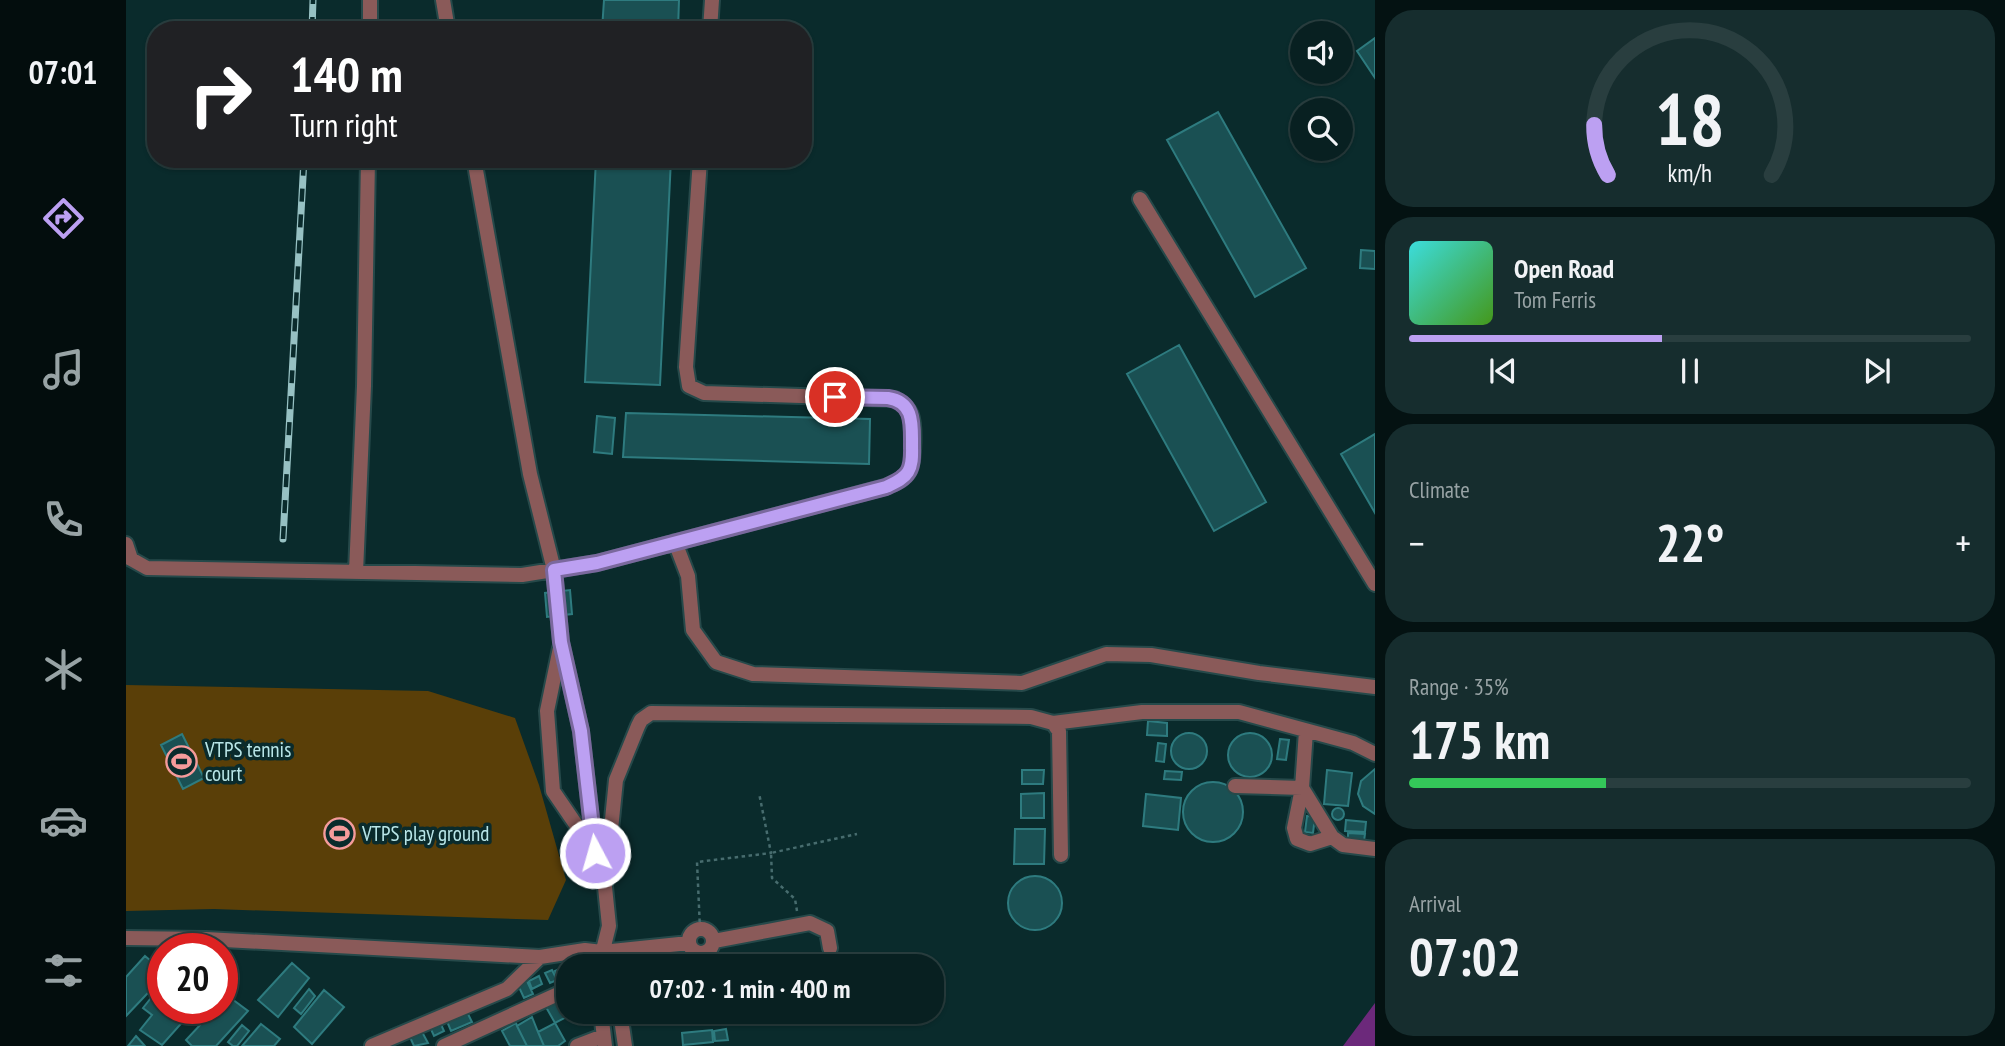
<!DOCTYPE html>
<html lang="en">
<head>
<meta charset="utf-8">
<style>
	:root { --surface:#082021; --page:#162d2e; --text:#f1f3f6; --muted:#98a3a5; --line:#293e3f; --accent:#bca0f2 }
	body { margin:0; font-family:"PT Sans Narrow",sans-serif; background:var(--page); color:var(--text); height:100vh; display:flex; flex-direction:column; font-size:26px; white-space:nowrap }
	* { box-sizing:border-box; margin:0 }
	p { font-size:23px; color:var(--muted) }
	.icon { flex:none; width:38px; height:38px; fill:none; stroke:currentColor; stroke-width:2; stroke-linecap:round; stroke-linejoin:round }
	.map { position:relative; flex:1; overflow:hidden }
	.panel { display:flex; flex-direction:column; gap:10px; padding:10px; background:#041212; width:630px }
	.panel>* { flex:none }
	.guide { position:absolute; left:21px; top:21px; width:665px; height:147px; border-radius:28px; box-shadow:0 2px 5px #0004,0 0 0 2px var(--line); background:#202124; color:#fff; overflow:hidden }
	.tools { position:absolute; left:1164px; top:21px; display:grid; gap:14px }
	.tools a { display:grid; place-items:center; width:63px; height:63px; border-radius:50%; background:var(--surface); box-shadow:0 2px 5px #0004,0 0 0 2px var(--line); font-size:35px }
	.speed { position:absolute; left:21px; top:933px; display:flex; gap:14px; font-size:35px; font-weight:700; text-align:center }
	.speed>* { display:grid; place-content:center; width:91px; height:91px; border-radius:50%; background:var(--surface); box-shadow:0 2px 5px #0004,0 0 0 2px var(--line); line-height:1 }
	.speed .limit { border:10px solid #d22; background:#fff; color:#111 }
	.pin { position:absolute; display:grid; place-items:center; width:60px; height:60px; color:#fff; margin:-30px; border:4px solid #fff; border-radius:50%; box-shadow:0 2px 7px #0007 }
	.me { position:absolute; width:77px; margin:-38px; rotate:354deg; stroke-linejoin:round; filter:drop-shadow(0 0 5px #0008) }
	.turn { display:flex; align-items:center; gap:24px; height:147px; padding:0 28px; font-size:32px }
	.turn .icon { width:91px; height:91px; stroke-width:2.5 }
	.turn b { display:block; font-size:49px; line-height:60px }
	.big { font-size:52px; font-weight:700; line-height:1.1 }
	.panel .widget { flex:1; display:flex; flex-direction:column; justify-content:center; gap:10px; min-width:0; padding:0 24px; border-radius:28px; background:var(--page) }
	.panel .dial { align-items:center; gap:0 }
	.dial svg { height:182px; overflow:visible; fill:none; stroke:var(--line); stroke-width:7; stroke-linecap:round; text-anchor:middle }
	.dial text { fill:var(--text); stroke:none }
	.song { display:flex; align-items:center; gap:21px }
	.cover { width:84px; height:84px; border-radius:10px; background:linear-gradient(135deg,hsl(180 70% 55%),hsl(100 70% 35%)) }
	.played { height:7px; border-radius:4px; background:linear-gradient(90deg,var(--accent) 45%,var(--line) 45%) }
	.keys { display:flex; justify-content:space-around; direction:ltr }
	.heat { display:flex; justify-content:space-between; align-items:center; font-size:38px; direction:ltr }
	.charge { height:10px; border-radius:5px; background:linear-gradient(90deg,#34c759 35%,var(--line) 0) }
	.trip { position:absolute; left:430px; top:954px; width:388px; height:70px; border-radius:28px; background:var(--surface); box-shadow:0 2px 5px #0004,0 0 0 2px var(--line); font-weight:700; line-height:70px; text-align:center }
	main { display:flex; flex:1; min-height:0 }
	.tabs { display:flex; flex-direction:column; width:126px; justify-content:space-around; align-items:center; background:#030d0d; color:var(--muted) }
	.tabs .icon { width:49px; height:49px }
	.tabs .selected { color:var(--accent) }
	.tabs b { font-size:32px; color:var(--text) }
	.map>svg:first-child { display:block }
</style>
</head>
<body>
<main>
<nav class="tabs">
<b>07:01</b>
<svg class="icon selected" aria-label="directions" viewBox="0 0 24 24"><path d="M12 3l9 9-9 9-9-9zM9 14v-3h6M13 9l2 2-2 2"/></svg>
<svg class="icon" aria-label="music" viewBox="0 0 24 24"><path d="M9 18V5l10-2v13"/><circle cx="6" cy="18" r="3"/><circle cx="16" cy="16" r="3"/></svg>
<svg class="icon" aria-label="phone" viewBox="0 0 24 24"><path d="M5 4h4l2 5-3 2q2 4 5 5l2-3 5 2v4C11 20 4 13 5 4z"/></svg>
<svg class="icon" aria-label="climate" viewBox="0 0 24 24"><path d="M12 3v18M4 7l16 10M4 17L20 7"/></svg>
<svg class="icon" aria-label="car" viewBox="0 0 24 24"><path d="M5 17H2v-5l4-1 3-4h7l3 4 3 1v5h-3M9 17h6M6 11h13"/><circle cx="7" cy="17" r="2"/><circle cx="17" cy="17" r="2"/></svg>
<svg class="icon" aria-label="filters" viewBox="0 0 24 24"><path d="M4 7h16M4 17h16"/><circle cx="9" cy="7" r="2"/><circle cx="15" cy="17" r="2"/></svg>
</nav>
<div class="map">
<svg width="1249" height="1046" viewBox="0 0 1249 1046">
	<rect width="100%" height="100%" fill="#0a2b2c"/>
	<path fill="#5a3f08" d="M 0,685 L 302,691 L 389,718 L 413,785 L 440,880 L 422,920 L 88,909 L 0,911 Z"/>
	<path fill="#6c297b" d="M 1249,1003 L 1249,1046 L 1217,1046 Z"/>
	<path fill="#1a5053" stroke="#2e7b7f" stroke-width="2" d="M 478,0 L 553,0 L 552,30 L 476,30 Z
		M 1249,38 L 1249,78 L 1231,51 Z
		M 1092,112 L 1180,268 L 1129,297 L 1041,140 Z
		M 470,159 L 545,159 L 534,385 L 459,382 Z
		M 1235,250 L 1249,251 L 1249,269 L 1234,268 Z
		M 1053,345 L 1140,502 L 1088,531 L 1001,374 Z
		M 500,413 L 744,419 L 743,464 L 497,457 Z
		M 471,416 L 489,418 L 486,454 L 468,452 Z
		M 1249,434 L 1249,513 L 1215,454 Z
		M 444,590 L 446,614 L 421,617 L 419,593 Z
		M 1022,721 L 1041,723 L 1041,736 L 1021,735 Z
		M1102 755a22 22 0 1 1 44 0a22 22 0 1 1-44 0Z
		M1045 751a18 18 0 1 1 36 0a18 18 0 1 1-36 0Z
		M 56,734 L 78,778 L 57,789 L 35,745 Z
		M 1154,739 L 1163,740 L 1160,760 L 1151,759 Z
		M 1032,743 L 1040,744 L 1038,762 L 1030,761 Z
		M 1249,769 L 1249,814 L 1237,806 L 1232,794 L 1235,781 Z
		M 896,770 L 918,770 L 917,784 L 896,784 Z
		M 1201,770 L 1226,773 L 1222,806 L 1198,804 Z
		M 1039,771 L 1056,772 L 1055,780 L 1038,779 Z
		M1057 812a30 30 0 1 1 60 0a30 30 0 1 1-60 0Z
		M 918,793 L 918,818 L 895,818 L 895,794 Z
		M 1020,794 L 1055,798 L 1052,830 L 1017,826 Z
		M1206 814a6 6 0 1 1 12 0a6 6 0 1 1-12 0Z
		M 1181,816 L 1189,817 L 1187,833 L 1179,832 Z
		M 1220,820 L 1240,822 L 1239,832 L 1219,831 Z
		M 889,829 L 919,829 L 918,864 L 888,864 Z
		M 1222,833 L 1239,834 L 1238,841 L 1222,840 Z
		M882 903a27 27 0 1 1 54 0a27 27 0 1 1-54 0Z
		M 19,956 L 37,971 L 37,977 L 0,1016 L 0,977 Z
		M 166,963 L 183,978 L 152,1017 L 132,1000 Z
		M 445,964 L 443,973 L 432,978 L 429,971 Z
		M 426,970 L 431,980 L 424,983 L 419,973 Z
		M 413,976 L 416,984 L 406,989 L 403,981 Z
		M 401,981 L 407,994 L 398,998 L 392,985 Z
		M 36,984 L 37,1008 L 69,1008 L 36,1045 L 14,1030 L 26,1015 L 17,1008 Z
		M 183,989 L 189,996 L 175,1014 L 168,1008 Z
		M 198,990 L 218,1007 L 186,1044 L 168,1027 Z
		M 443,993 L 443,1012 L 450,1012 L 429,1023 L 420,1007 Z
		M 102,996 L 122,1011 L 90,1046 L 66,1046 L 60,1040 L 90,1008 L 96,1008 L 96,1001 Z
		M 340,1010 L 346,1022 L 325,1031 L 320,1019 Z
		M 559,1012 L 603,1012 L 604,1020 L 559,1023 Z
		M 611,1012 L 635,1012 L 635,1015 L 611,1017 Z
		M 406,1017 L 412,1032 L 418,1046 L 401,1046 L 391,1026 Z
		M 313,1020 L 318,1031 L 308,1036 L 303,1025 Z
		M 390,1023 L 391,1026 L 401,1046 L 384,1046 L 376,1031 Z
		M 429,1023 L 439,1041 L 432,1046 L 418,1046 L 412,1032 Z
		M 135,1024 L 154,1039 L 148,1046 L 116,1046 Z
		M 116,1025 L 123,1031 L 111,1046 L 107,1046 L 102,1042 Z
		M 600,1029 L 602,1040 L 589,1041 L 588,1031 Z
		M 295,1030 L 302,1043 L 288,1046 L 283,1035 Z
		M 586,1030 L 587,1042 L 557,1045 L 556,1033 Z
		M 10,1036 L 19,1046 L 2,1046 Z"/>
	<g fill="none" stroke-linecap="round" stroke-linejoin="round">
		<defs>
			<path id="minor" d="M 317,0 L 322,30
				M 244,30 L 244,0
				M 584,30 L 586,0
				M 348,159 L 404,474 L 428,570 L 435,642 L 455,731 L 469,853 L 479,887 L 483,926 L 473,966
				M 1014,199 L 1249,584
				M 549,542 L 562,576 L 567,630 L 590,662 L 627,674 L 896,683 L 980,654 L 1025,655 L 1133,673 L 1249,687
				M 0,544 L 5,559 L 21,568 L 396,575 L 471,563 L 759,487 C 768,483 778,480 783,471 C 788,462 789,425 785,415 C 782,408 776,403 769,399 L 578,393 L 563,386 L 560,367 L 574,159
				M 230,572 L 238,386 L 242,159
				M 434,648 L 421,711 L 427,791 L 468,851
				M 927,723 L 1016,712 L 1113,712 L 1227,743 L 1249,754
				M 1180,731 L 1176,788 L 1168,828 L 1171,839 L 1184,844 L 1206,837
				M 1109,786 L 1176,788 L 1206,837 L 1217,845 L 1249,849
				M 480,879 L 490,780 L 512,726 L 515,720 L 525,713 L 905,717 L 927,723 L 933,731 L 935,855
				M563 941a12 12 0 1 1 24 0a12 12 0 1 1-24 0Z
				M 0,938 L 80,939 L 414,957 L 459,950 L 476,952 L 563,943
				M 588,941 L 684,923 L 701,931 L 704,948
				M 475,1012 L 479,1046
				M 494,1012 L 499,1046
				M 246,1046 L 381,989 L 414,957
				M 318,1046 L 443,989
				M 451,1046 L 477,1036"/>
		</defs>
		<use href="#minor" stroke="#26494a" stroke-width="18"/>
		<path stroke="#476c6e" stroke-width="2.5" stroke-dasharray="3.5 3.5" stroke-linecap="butt" d="M 671,911 L 669,899 L 646,878 L 645,853 L 731,834
			M 574,929 L 571,862 L 645,853 L 633,793"/>
		<use href="#minor" stroke="#8a5a59" stroke-width="14"/>
		<defs>
			<path id="rail" d="M 186,30 L 187,0
				M 157,539 L 178,159"/>
		</defs>
		<use href="#rail" stroke="#97c1c3" stroke-width="7"/>
		<use href="#rail" stroke="#0a2b2c" stroke-width="4.5" stroke-dasharray="13" stroke-linecap="butt"/>
	</g>
	<g fill="none" stroke-linecap="round" stroke-linejoin="round">
		<defs>
			<path id="route" d="M 469,853 L 455,731 L 435,642 L 428,570 L 471,563 L 760,487 C 768,483 777,480 782,472 C 787,464 786,454 786,445 C 786,424 788,402 762,398 L 709,397"/>
		</defs>
		<use href="#route" stroke="#7a689d" stroke-width="18"/>
		<use href="#route" stroke="#bca0f2" stroke-width="12"/>
	</g>
	<defs>
		<symbol id="stadium-ring" viewBox="-11 -11 22 22"><circle r="9.5" fill="#0a2b2c" stroke="#f59b9b" stroke-width="1.5"/><path d="M0-5a6.5 5 0 1 0 0 10a6.5 5 0 1 0 0-10ZM-3.5-1.8h7v3.6h-7Z" fill="#f59b9b"/></symbol>
	</defs>
	<g fill-rule="evenodd">
		<use href="#stadium-ring" x="38" y="744" width="35" height="35"/>
		<use href="#stadium-ring" x="196" y="816" width="35" height="35"/>
	</g>
	<g text-anchor="middle" dominant-baseline="central" stroke-width="7" stroke-linejoin="round" paint-order="stroke">
		<g font-size="21" fill="#b9e6e8" stroke="#0a2b2c" text-anchor="start">
			<text x="79" y="749">VTPS tennis<tspan x="79" dy="24">court</tspan></text>
			<text x="236" y="833">VTPS play ground</text>
		</g>
	</g>
</svg>
<div class="tools">
<a><svg class="icon" aria-label="sound" viewBox="0 0 24 24"><path d="M4 9h4l5-4v14l-5-4H4zM17 9q2 3 0 6"/></svg></a>
<a><svg class="icon" aria-label="search" viewBox="0 0 24 24"><circle cx="10" cy="10" r="6"/><path d="M15 15l6 6"/></svg></a>
</div>
<div class="speed"><div class="limit">20</div></div>
<div class="pin" style="left:709px;top:397px;background:#d93025"><svg class="icon" aria-label="arrive" viewBox="0 0 24 24"><path d="M6 21V4h12l-3 4 3 4H6"/></svg></div>
<svg class="me" style="left:469px;top:853px" viewBox="-20 -20 40 40"><circle r="17" fill="#bca0f2" stroke="#fff" stroke-width="3"/><path d="M0-11L8 9 0 5-8 9z" fill="#fff"/></svg>
<div class="trip">07:02 · 1 min · 400 m</div>
<div class="guide">
<div class="turn"><svg class="icon" aria-label="right" viewBox="0 0 24 24"><path d="M7 20v-9h11M14 6l5 5-5 5"/></svg><div><b>140 m</b>Turn right</div></div>
</div>
</div>
<section class="panel">
<div class="widget dial"><svg viewBox="0 0 100 80">
<path d="M14 69A42 42 0 1 1 86 69"/>
<path d="M14 69A42 42 0 0 1 8 47" stroke="#bca0f2"/>
<text x="50" y="56" font-size="32" font-weight="700">18</text>
<text x="50" y="72" font-size="11">km/h</text>
</svg></div>
<div class="widget">
<div class="song"><i class="cover"></i><div><b>Open Road</b><p>Tom Ferris</p></div></div>
<div class="played"></div>
<div class="keys"><svg class="icon" aria-label="previous" viewBox="0 0 24 24"><path d="M18 5L8 12l10 7zM5 5v14"/></svg><svg class="icon" aria-label="pause" viewBox="0 0 24 24"><path d="M8 5v14M16 5v14"/></svg><svg class="icon" aria-label="next" viewBox="0 0 24 24"><path d="M6 5l10 7-10 7zM19 5v14"/></svg></div>
</div>
<div class="widget"><p>Climate</p>
<div class="heat"><a>−</a><b class="big">22°</b><a>+</a></div>
</div>
<div class="widget"><p>Range · 35%</p><b class="big">175 km</b><div class="charge"></div></div>
<div class="widget"><p>Arrival</p><b class="big">07:02</b></div>
</section>
</main>
</body>
</html>
